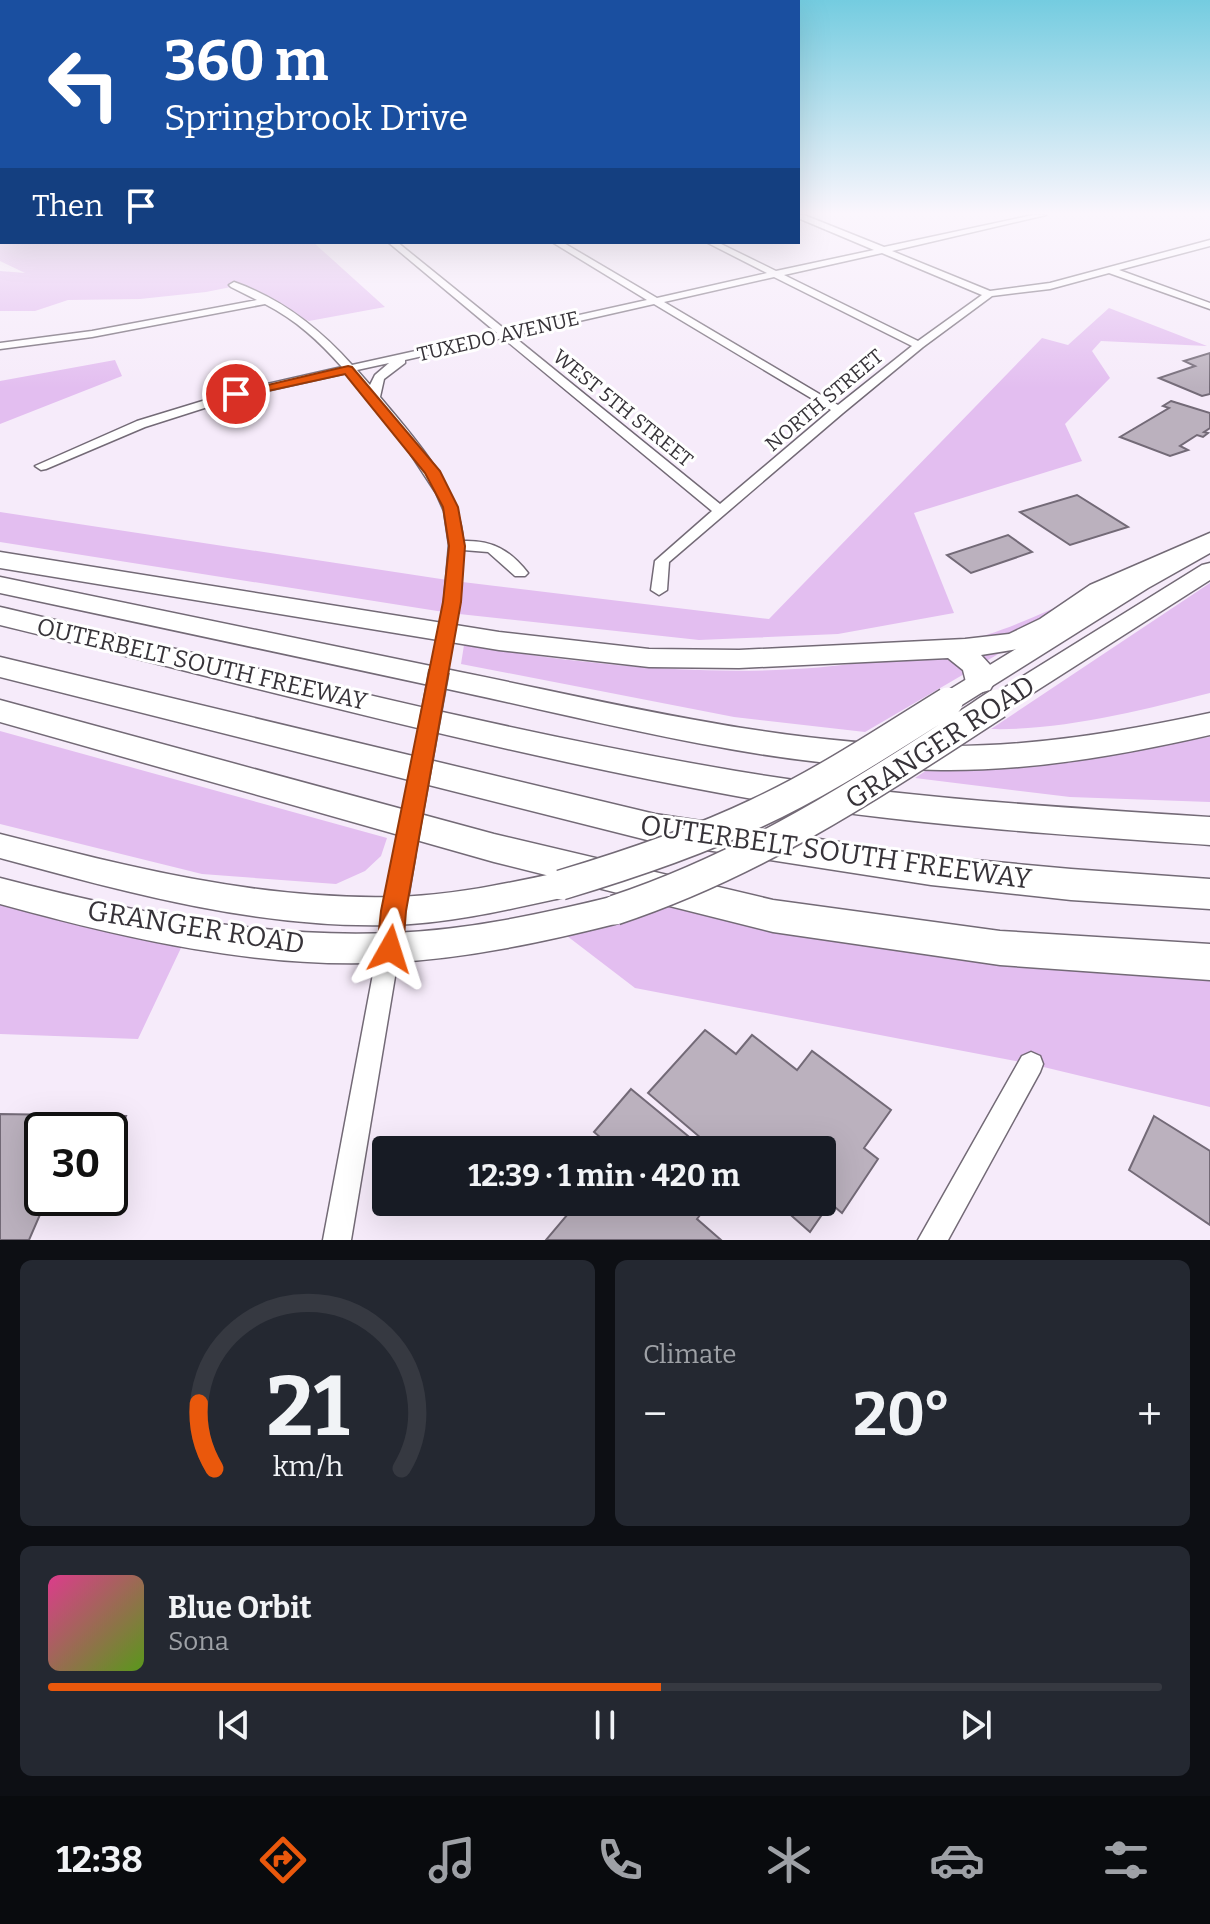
<!DOCTYPE html>
<html lang="en">
<head>
<meta charset="utf-8">
<style>
	:root { --surface:#171b24; --page:#242831; --text:#f1f3f6; --muted:#9ea1a6; --line:#363941; --accent:#ea580c }
	body { margin:0; font-family:Bitter,serif; background:var(--page); color:var(--text); height:100vh; display:flex; flex-direction:column; font-size:30px; white-space:nowrap }
	* { box-sizing:border-box; margin:0 }
	p { font-size:26px; color:var(--muted) }
	.icon { flex:none; width:44px; height:44px; fill:none; stroke:currentColor; stroke-width:2; stroke-linecap:round; stroke-linejoin:round }
	.map { position:relative; height:1240px; overflow:hidden }
	.drawer { display:flex; flex-direction:column; gap:20px; padding:20px; background:#0d0f14; flex:1 }
	.drawer>* { flex:none }
	.top-card { position:absolute; left:0px; top:0px; width:800px; height:244px; box-shadow:0 8px 32px #0002; background:#1a4fa0; color:#fff; overflow:hidden }
	.speed { position:absolute; left:24px; top:1112px; display:flex; gap:16px; font-size:40px; font-weight:700; text-align:center }
	.speed>* { display:grid; place-content:center; width:104px; height:104px; border-radius:50%; background:var(--surface); box-shadow:0 8px 32px #0002; line-height:1 }
	.speed .limit { border:4px solid #111; border-radius:12px; background:#fff; color:#111 }
	.pin { position:absolute; display:grid; place-items:center; width:68px; height:68px; color:#fff; margin:-34px; border:4px solid #fff; border-radius:50%; box-shadow:0 2px 8px #0007 }
	.me { position:absolute; width:88px; margin:-44px; rotate:6deg; stroke-linejoin:round; filter:drop-shadow(0 0 6px #0008) }
	.turn { display:flex; align-items:center; gap:28px; height:168px; padding:0 32px; font-size:36px }
	.turn .icon { width:104px; height:104px; stroke-width:2.5 }
	.turn b { display:block; font-size:56px; line-height:68px }
	.then { display:flex; align-items:center; height:76px; padding:0 32px; background:#0003; gap:16px; font-size:30px }
	.big { font-size:60px; font-weight:700; line-height:1.1 }
	.drawer .widget { flex:1; display:flex; flex-direction:column; justify-content:center; gap:12px; min-width:0; padding:0 28px; border-radius:12px; background:var(--page) }
	.drawer .dial { align-items:center; gap:0 }
	.dial svg { height:208px; overflow:visible; fill:none; stroke:var(--line); stroke-width:7; stroke-linecap:round; text-anchor:middle }
	.dial text { fill:var(--text); stroke:none }
	.song { display:flex; align-items:center; gap:24px }
	.cover { width:96px; height:96px; border-radius:12px; background:linear-gradient(135deg,hsl(330 70% 55%),hsl(90 70% 35%)) }
	.played { height:8px; border-radius:4px; background:linear-gradient(90deg,var(--accent) 55%,var(--line) 55%) }
	.keys { display:flex; justify-content:space-around; direction:ltr }
	.heat { display:flex; justify-content:space-between; align-items:center; font-size:44px; direction:ltr }
	.drawer .tiles { flex:1; display:grid; gap:20px; grid-template-columns:1fr 1fr }
	.widget:last-child { grid-column:span 2 }
	.trip { position:absolute; left:372px; top:1136px; width:464px; height:80px; border-radius:8px; background:var(--surface); box-shadow:0 8px 32px #0002; font-weight:700; line-height:80px; text-align:center }
	.menu { display:flex; height:128px; justify-content:space-around; align-items:center; background:#090b0e; color:var(--muted) }
	.menu .icon { width:56px; height:56px }
	.menu .active { color:var(--accent) }
	.menu b { font-size:36px; color:var(--text) }
	.map>svg:first-child { display:block }
</style>
</head>
<body>
<div class="map">
<svg width="1210" height="1240" viewBox="0 0 1210 1240">
	<rect width="100%" height="100%" fill="#f6ebfa"/>
	<path fill="#e3bef0" d="M 0,215 L 2,242 L 313,242 L 385,307 L 309,321 L 236,286 L 206,292 L 140,299 L 68,300 L 35,311 L 0,311 L 0,271 L 25,273 L 0,261 Z
		M 1109,308 L 1207,346 L 1101,341 L 1092,351 L 1110,378 L 1065,424 L 1082,461 L 914,513 L 954,613 L 838,634 L 699,640 L 450,613 L 0,542 L 0,512 L 454,581 L 769,619 L 1042,338 L 1068,345 Z
		M 115,360 L 122,376 L 0,424 L 0,381 Z
		M 1210,583 L 1210,693 C 1143,710 1060,731 991,729 Z
		M 1082,596 L 1089,601 L 865,732 L 734,717 L 461,664 L 464,645 C 636,673 817,689 986,635 C 1019,625 1050,609 1082,596 Z
		M 0,731 L 387,838 L 381,856 L 365,871 L 336,884 L 202,874 L 0,824 Z
		M 1210,737 L 1210,802 L 1070,797 L 915,778 L 936,764 L 1065,760 Z
		M 0,891 L 189,931 L 138,1039 L 0,1034 Z
		M 649,901 L 1210,962 L 1210,1107 L 1031,1064 L 635,988 L 554,926 Z"/>
	<path fill="#bbb1be" stroke="#736a77" stroke-width="2" d="M 1210,353 L 1210,394 L 1202,396 L 1159,378 L 1195,366 L 1184,361 Z
		M 1171,401 L 1210,413 L 1210,428 L 1204,432 L 1208,433 L 1203,437 L 1197,435 L 1180,446 L 1188,450 L 1170,456 L 1120,437 L 1169,408 L 1163,406 Z
		M 1077,495 L 1128,527 L 1070,545 L 1020,512 Z
		M 1008,535 L 1032,552 L 971,573 L 947,555 Z
		M 705,1030 L 736,1054 L 752,1035 L 797,1070 L 812,1051 L 891,1110 L 864,1148 L 878,1159 L 842,1213 L 830,1203 L 810,1232 L 776,1202 L 822,1202 L 822,1150 L 715,1150 L 648,1093 Z
		M 631,1089 L 705,1150 L 615,1150 L 594,1132 Z
		M 0,1114 L 126,1116 L 110,1156 L 110,1130 L 42,1130 L 42,1198 L 94,1198 L 91,1204 L 45,1203 L 29,1240 L 0,1240 Z
		M 1154,1116 L 1210,1151 L 1210,1225 L 1129,1170 Z
		M 578,1202 L 710,1202 L 697,1219 L 721,1240 L 546,1240 Z"/>
	<g fill="none" stroke-linecap="round" stroke-linejoin="round">
		<defs>
			<path id="minor" d="M 798,215 L 804,215 L 884,247 L 1033,215 L 1046,215 L 892,251 L 990,291 L 1050,283 L 1210,240 L 1210,246 L 1119,270 L 1210,303 L 1210,309 L 1109,273 L 1050,289 L 992,296 L 923,347 L 843,413 L 669,562 L 667,590 L 659,595 L 651,590 L 655,561 L 712,511 L 503,338 L 405,360 L 405,363 L 384,379 L 380,397 C 414,438 459,486 463,541 C 492,540 510,550 528,573 L 525,576 L 515,576 L 488,552 L 463,550 L 460,602 L 452,607 L 444,602 L 449,545 L 444,511 L 436,493 L 404,444 L 347,373 L 239,397 L 145,427 L 46,469 L 41,470 L 35,466 L 137,421 L 232,392 L 342,367 C 319,341 296,320 265,304 L 92,337 L 0,349 L 0,343 L 92,331 L 257,300 L 231,287 L 229,285 L 234,282 C 282,299 319,328 352,365 L 497,333 L 388,242 L 397,242 L 507,331 L 647,300 L 552,242 L 562,242 L 657,298 L 767,273 L 706,242 L 717,242 L 776,271 L 874,250 L 798,218 ZM 882,253 L 982,295 L 918,341 L 784,275 ZM 774,277 L 912,346 L 838,405 L 664,302 ZM 654,304 L 831,410 L 720,504 L 513,336 ZM 389,363 L 375,375 L 370,385 L 357,370 Z
				M 405,849 L 412,851 L 415,857 L 351,1240 L 323,1240 L 395,857 L 398,851 Z
				M 1031,1052 L 1040,1056 L 1043,1064 L 1040,1072 L 948,1240 L 918,1240 L 1022,1056 Z"/>
			<path id="primary" d="M 1210,537 L 1210,553 L 1148,588 L 957,708 L 948,711 L 939,708 L 935,702 L 939,696 L 1132,578 Z
				M 1210,563 L 1210,580 L 1006,710 L 997,713 L 988,710 L 984,704 L 988,698 L 1202,565 Z
				M 0,834 C 129,867 258,900 392,897 C 449,896 505,884 561,872 L 572,876 L 577,885 L 572,894 L 561,898 C 506,910 450,923 393,925 C 259,929 129,893 0,858 Z
				M 0,878 C 127,911 260,939 392,933 C 468,930 542,914 615,896 L 627,900 L 631,910 L 627,920 L 615,924 C 543,942 469,958 394,962 C 262,970 127,939 0,904 Z"/>
			<path id="motorway" d="M 1210,533 L 1210,550 L 1110,597 L 1060,631 L 1025,648 L 981,655 L 992,667 L 994,683 L 990,690 L 979,693 L 968,690 L 963,670 L 948,658 L 739,668 L 649,667 L 499,650 L 0,568 L 0,552 L 499,632 L 649,649 L 739,650 L 965,639 L 1009,634 L 1040,619 L 1090,585 Z
				M 0,577 C 153,609 306,640 460,672 C 618,704 778,745 941,746 C 1032,747 1121,732 1210,713 L 1210,735 C 1122,755 1032,771 941,770 C 779,769 622,727 466,693 C 310,659 155,626 0,593 Z
				M 0,607 C 244,664 489,729 736,771 C 893,797 1052,807 1210,817 L 1210,845 C 1052,834 892,824 736,796 C 488,751 244,684 0,625 Z
				M 0,657 L 655,814 L 931,856 L 1071,869 L 1210,879 L 1210,909 L 1071,900 L 931,885 L 655,842 L 0,677 Z
				M 0,700 L 494,834 L 773,900 L 1000,931 L 1210,944 L 1210,980 L 1000,965 L 773,932 L 494,862 L 0,722 Z"/>
		</defs>
		<use href="#minor" stroke="#736a76" stroke-width="3"/>
		<use href="#primary" stroke="#736a76" stroke-width="3"/>
		<use href="#motorway" stroke="#736a76" stroke-width="3"/>
		<use href="#minor" fill="#fff" fill-rule="evenodd"/>
		<use href="#primary" fill="#fff" fill-rule="evenodd"/>
		<use href="#motorway" fill="#fff" fill-rule="evenodd"/>
		<defs>
			<path id="minor-bridge-far1" d="M 439,673 L 452,602"/>
			<path id="minor-bridge" d="M 405,857 L 439,671"/>
			<path id="primary-bridge" d="M 561,885 C 628,865 694,843 757,813 C 824,782 885,741 948,702
				M 615,910 C 757,863 873,785 997,704"/>
		</defs>
		<use href="#minor-bridge-far1" stroke="#736a76" stroke-width="18" stroke-linecap="butt"/>
		<use href="#minor-bridge" stroke="#736a76" stroke-width="22" stroke-linecap="butt"/>
		<use href="#primary-bridge" stroke="#736a76" stroke-width="32" stroke-linecap="butt"/>
		<use href="#minor-bridge-far1" stroke="#fff" stroke-width="15"/>
		<use href="#minor-bridge" stroke="#fff" stroke-width="19"/>
		<use href="#primary-bridge" stroke="#fff" stroke-width="29"/>
	</g>
	<linearGradient id="sky" x2="0" y2="1"><stop stop-color="#74cce0"/><stop offset="0.55" stop-color="#fbf6fd"/><stop offset="1" stop-color="#fbf6fd" stop-opacity="0"/></linearGradient>
	<rect width="1210" height="388" fill="url(#sky)"/>
	<path fill="#ea580c" stroke="#983908" stroke-width="2" d="M 348,366 L 352,367 L 440,471 L 458,507 L 465,546 L 461,602 L 406,911 L 403,949 L 399,956 L 390,960 L 381,956 L 377,949 L 381,911 L 443,602 L 449,546 L 443,507 L 425,473 L 345,374 L 236,398 L 230,394 Z"/>
	<g text-anchor="middle" dominant-baseline="central" stroke-width="6" stroke-linejoin="round" paint-order="stroke">
		<g font-size="20" fill="#373339" stroke="#fff">
			<text transform="translate(498 336) rotate(-13)">TUXEDO AVENUE</text>
			<text transform="translate(824 400) rotate(-40)">NORTH STREET</text>
			<text transform="translate(623 408) rotate(39)">WEST 5TH STREET</text>
		</g>
		<g font-size="24" fill="#373339" stroke="#fff">
			<text transform="translate(202 664) rotate(13)">OUTERBELT SOUTH FREEWAY</text>
		</g>
		<g font-size="28" fill="#373339" stroke="#fff">
			<text transform="translate(940 742) rotate(-33)">GRANGER ROAD</text>
			<text transform="translate(836 852) rotate(8)">OUTERBELT SOUTH FREEWAY</text>
			<text transform="translate(196 927) rotate(9)">GRANGER ROAD</text>
		</g>
	</g>
</svg>
<div class="speed"><div class="limit">30</div></div>
<div class="pin" style="left:236px;top:394px;background:#d93025"><svg class="icon" aria-label="arrive" viewBox="0 0 24 24"><path d="M6 21V4h12l-3 4 3 4H6"/></svg></div>
<svg class="me" style="left:390px;top:949px" viewBox="-20 -20 40 40"><path d="M0-17L14 15 0 8-14 15z" fill="#ea580c" stroke="#fff" stroke-width="4"/></svg>
<div class="trip">12:39 · 1 min · 420 m</div>
<div class="top-card">
<div class="turn"><svg class="icon" aria-label="left" viewBox="0 0 24 24"><path d="M17 20v-9H6M10 6l-5 5 5 5"/></svg><div><b>360 m</b>Springbrook Drive</div></div>
<div class="then">Then<svg class="icon" aria-label="arrive" viewBox="0 0 24 24"><path d="M6 21V4h12l-3 4 3 4H6"/></svg></div>
</div>
</div>
<section class="drawer">
<div class="tiles">
<div class="widget dial"><svg viewBox="0 0 100 80">
<path d="M14 69A42 42 0 1 1 86 69"/>
<path d="M14 69A42 42 0 0 1 8 44" stroke="#ea580c"/>
<text x="50" y="56" font-size="32" font-weight="700">21</text>
<text x="50" y="72" font-size="11">km/h</text>
</svg></div>
<div class="widget"><p>Climate</p>
<div class="heat"><a>−</a><b class="big">20°</b><a>+</a></div>
</div>
<div class="widget">
<div class="song"><i class="cover"></i><div><b>Blue Orbit</b><p>Sona</p></div></div>
<div class="played"></div>
<div class="keys"><svg class="icon" aria-label="previous" viewBox="0 0 24 24"><path d="M18 5L8 12l10 7zM5 5v14"/></svg><svg class="icon" aria-label="pause" viewBox="0 0 24 24"><path d="M8 5v14M16 5v14"/></svg><svg class="icon" aria-label="next" viewBox="0 0 24 24"><path d="M6 5l10 7-10 7zM19 5v14"/></svg></div>
</div>
</div>
</section>
<nav class="menu">
<b>12:38</b>
<svg class="icon active" aria-label="directions" viewBox="0 0 24 24"><path d="M12 3l9 9-9 9-9-9zM9 14v-3h6M13 9l2 2-2 2"/></svg>
<svg class="icon" aria-label="music" viewBox="0 0 24 24"><path d="M9 18V5l10-2v13"/><circle cx="6" cy="18" r="3"/><circle cx="16" cy="16" r="3"/></svg>
<svg class="icon" aria-label="phone" viewBox="0 0 24 24"><path d="M5 4h4l2 5-3 2q2 4 5 5l2-3 5 2v4C11 20 4 13 5 4z"/></svg>
<svg class="icon" aria-label="climate" viewBox="0 0 24 24"><path d="M12 3v18M4 7l16 10M4 17L20 7"/></svg>
<svg class="icon" aria-label="car" viewBox="0 0 24 24"><path d="M5 17H2v-5l4-1 3-4h7l3 4 3 1v5h-3M9 17h6M6 11h13"/><circle cx="7" cy="17" r="2"/><circle cx="17" cy="17" r="2"/></svg>
<svg class="icon" aria-label="filters" viewBox="0 0 24 24"><path d="M4 7h16M4 17h16"/><circle cx="9" cy="7" r="2"/><circle cx="15" cy="17" r="2"/></svg>
</nav>
</body>
</html>
